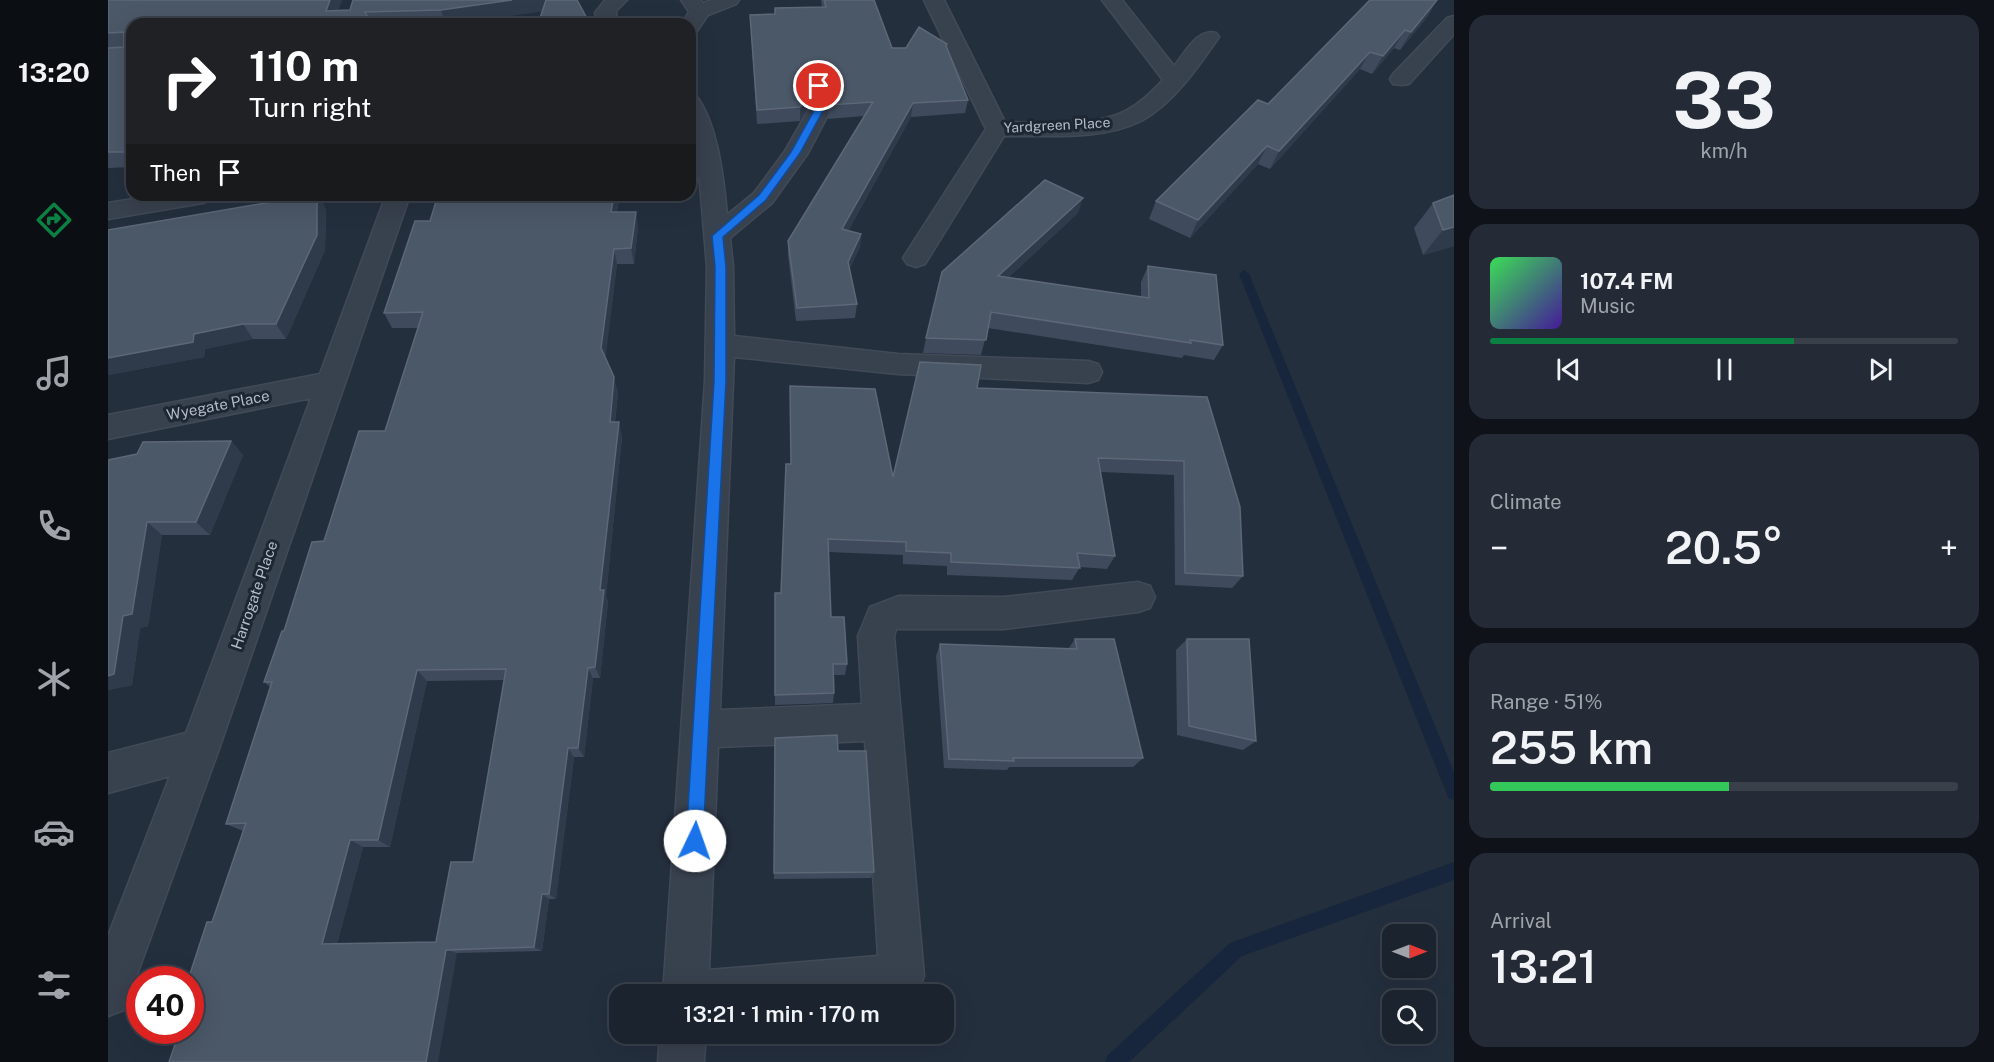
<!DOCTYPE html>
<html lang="en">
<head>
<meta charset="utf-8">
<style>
	:root { --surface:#1b232e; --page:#242b36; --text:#f1f3f6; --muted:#a0a4aa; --line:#39404a; --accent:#0b8043 }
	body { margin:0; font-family:"Public Sans",sans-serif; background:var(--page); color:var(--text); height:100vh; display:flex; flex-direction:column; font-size:22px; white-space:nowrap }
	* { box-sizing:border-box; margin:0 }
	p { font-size:20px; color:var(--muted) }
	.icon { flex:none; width:33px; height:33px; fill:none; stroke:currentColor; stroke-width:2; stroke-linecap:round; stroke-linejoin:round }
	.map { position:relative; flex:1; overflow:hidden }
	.panel { display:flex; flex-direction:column; gap:15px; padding:15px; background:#0f1319; width:540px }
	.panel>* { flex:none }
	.guide { position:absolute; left:18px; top:18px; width:570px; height:183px; border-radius:18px; box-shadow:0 6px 24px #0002,0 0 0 2px var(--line); background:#202124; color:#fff; overflow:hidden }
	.needle { width:39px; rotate:90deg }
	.fabs { position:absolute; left:1274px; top:924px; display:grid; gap:12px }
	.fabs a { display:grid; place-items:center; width:54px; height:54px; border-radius:12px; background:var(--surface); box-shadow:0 6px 24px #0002,0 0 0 2px var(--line); font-size:30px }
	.speed { position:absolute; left:18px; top:966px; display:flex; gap:12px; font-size:30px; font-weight:700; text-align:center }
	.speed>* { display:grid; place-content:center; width:78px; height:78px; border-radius:50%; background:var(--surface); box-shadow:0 6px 24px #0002,0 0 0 2px var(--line); line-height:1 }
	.speed .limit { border:9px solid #d22; background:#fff; color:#111 }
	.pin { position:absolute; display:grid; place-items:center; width:51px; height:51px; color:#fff; margin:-26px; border:3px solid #fff; border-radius:50%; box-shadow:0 2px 6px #0007 }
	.me { position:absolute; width:66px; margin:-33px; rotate:3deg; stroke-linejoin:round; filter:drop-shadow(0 0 4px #0008) }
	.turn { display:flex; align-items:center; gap:21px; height:126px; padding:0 24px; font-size:27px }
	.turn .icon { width:78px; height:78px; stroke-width:2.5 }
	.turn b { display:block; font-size:42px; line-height:51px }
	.then { display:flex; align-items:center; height:57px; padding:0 24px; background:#0003; gap:12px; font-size:22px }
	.big { font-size:45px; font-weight:600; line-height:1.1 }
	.panel .widget { flex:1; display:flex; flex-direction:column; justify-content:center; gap:9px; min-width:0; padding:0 21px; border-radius:18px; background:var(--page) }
	.panel .dial { align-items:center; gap:0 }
	.dial b { font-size:78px; line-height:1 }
	.song { display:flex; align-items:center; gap:18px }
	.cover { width:72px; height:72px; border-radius:9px; background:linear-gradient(135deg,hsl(130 70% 55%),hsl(260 70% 35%)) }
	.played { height:6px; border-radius:3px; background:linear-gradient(90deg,var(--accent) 65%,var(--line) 65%) }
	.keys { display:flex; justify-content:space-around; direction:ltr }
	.heat { display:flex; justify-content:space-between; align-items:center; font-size:33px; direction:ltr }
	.charge { height:9px; border-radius:4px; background:linear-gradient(90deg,#34c759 51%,var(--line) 0) }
	.trip { position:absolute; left:501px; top:984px; width:345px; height:60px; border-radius:18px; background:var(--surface); box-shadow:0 6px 24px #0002,0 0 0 2px var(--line); font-weight:600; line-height:60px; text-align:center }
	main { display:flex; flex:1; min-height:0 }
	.tab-bar { display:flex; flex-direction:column; width:108px; justify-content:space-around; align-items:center; background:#0b0e12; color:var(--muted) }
	.tab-bar .icon { width:42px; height:42px }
	.tab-bar .active { color:var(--accent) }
	.tab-bar b { font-size:27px; color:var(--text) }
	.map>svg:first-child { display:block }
</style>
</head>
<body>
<main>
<nav class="tab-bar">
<b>13:20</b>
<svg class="icon active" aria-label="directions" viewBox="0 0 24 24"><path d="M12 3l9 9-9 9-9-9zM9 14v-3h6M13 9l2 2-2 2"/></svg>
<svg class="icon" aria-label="music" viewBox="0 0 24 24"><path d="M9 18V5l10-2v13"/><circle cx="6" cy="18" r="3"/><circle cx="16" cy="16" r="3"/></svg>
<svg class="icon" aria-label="phone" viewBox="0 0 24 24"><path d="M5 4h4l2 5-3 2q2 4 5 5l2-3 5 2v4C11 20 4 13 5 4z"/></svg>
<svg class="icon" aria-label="climate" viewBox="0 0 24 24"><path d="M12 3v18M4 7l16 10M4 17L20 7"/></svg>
<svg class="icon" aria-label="car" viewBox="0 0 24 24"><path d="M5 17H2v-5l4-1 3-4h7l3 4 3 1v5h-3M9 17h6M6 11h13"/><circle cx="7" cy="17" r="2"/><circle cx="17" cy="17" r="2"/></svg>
<svg class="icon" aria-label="filters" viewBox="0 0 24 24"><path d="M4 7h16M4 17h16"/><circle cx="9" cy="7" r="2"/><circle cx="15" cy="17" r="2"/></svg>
</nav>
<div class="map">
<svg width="1346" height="1062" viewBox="0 0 1346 1062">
	<rect width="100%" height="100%" fill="#242f3e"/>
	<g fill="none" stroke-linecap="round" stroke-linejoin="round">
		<path fill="#17263c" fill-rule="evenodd" d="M 1136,270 L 1141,274 L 1346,772 L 1346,800 L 1340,798 L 1338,792 L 1131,274 Z
			M 1346,862 L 1346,880 L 1134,956 L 1021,1062 L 997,1062 L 1000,1055 L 1122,943 Z"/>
		<defs>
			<path id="minor" d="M 497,0 L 519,0 L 508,11 L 509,24 L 489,24 L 487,13 Z
				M 573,0 L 593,0 L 595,3 L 604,0 L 631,0 L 628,4 L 600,15 L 589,31 L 582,33 L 582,24 L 574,24 L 581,12 Z
				M 816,0 L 836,0 L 897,122 C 932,122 987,128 1019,110 C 1033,103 1044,91 1055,80 L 994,0 L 1014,0 L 1066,66 C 1077,53 1089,28 1108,33 L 1111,37 C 1091,66 1065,104 1033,121 C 993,141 940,135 896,136 L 817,264 L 808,267 L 799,264 L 795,258 L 878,129 Z
				M 1346,16 L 1346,34 L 1301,84 L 1293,85 L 1285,84 L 1282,79 L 1285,74 L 1339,18 Z
				M 711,80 L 719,81 L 722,86 L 724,107 L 700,153 L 664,203 L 622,238 L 625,267 L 626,336 L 790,354 L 980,361 L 990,364 L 994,372 L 990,380 L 980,383 L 790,374 L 626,357 L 612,710 L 754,704 L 750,636 L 762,607 L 791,596 L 896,597 L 1030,582 L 1042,586 L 1047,597 L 1042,608 L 1030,612 L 896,629 L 788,629 L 786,636 L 816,976 L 810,992 L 803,994 L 555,994 L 597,381 L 599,267 L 592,184 L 582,136 L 582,96 L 590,98 C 610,127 616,180 619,215 L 646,193 L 677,151 L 702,107 L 700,86 L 703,81 ZM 757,741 L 770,956 L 601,970 L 610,747 Z
				M 50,195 L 107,195 L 104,200 L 95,203 L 0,219 L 0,203 Z
				M 278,195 L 302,195 L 111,749 L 22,994 L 16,1010 L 0,1016 L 0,936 L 62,776 L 0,793 L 0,753 L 78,733 L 203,398 L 0,439 L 0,415 L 212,374 Z
				M 552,1034 L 598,1034 L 596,1062 L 550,1062 Z"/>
		</defs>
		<use href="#minor" stroke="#414a57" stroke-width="3"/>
		<use href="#minor" fill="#38414e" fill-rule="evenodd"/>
	</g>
	<path fill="#3f4b5c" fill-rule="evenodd" d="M 0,0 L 234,0 L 230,10 L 242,10 L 246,0 L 434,11 L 345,24 L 24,24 L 24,167 L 0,168 Z
		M 713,0 L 766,0 L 784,48 L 838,47 L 860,100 L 857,113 L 803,117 L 740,231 L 753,234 L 752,247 L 741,269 L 749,304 L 747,318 L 688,321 L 680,255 L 680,241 L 756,116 L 720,119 L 721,105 L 725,97 L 724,86 L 719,79 L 711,78 L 703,79 L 699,83 L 700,106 L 692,121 L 649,124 L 642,15 L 667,14 L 714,7 Z
		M 1321,15 L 1292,50 L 1286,48 L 1264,74 L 1252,69 L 1162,169 L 1150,164 L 1082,238 L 1041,219 L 1048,201 L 1160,104 Z
		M 204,195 L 210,195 L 218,209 L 217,250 L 178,339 L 145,339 L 97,349 L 96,357 L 0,375 Z
		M 330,195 L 512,195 L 509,212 L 530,227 L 526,264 L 509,264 L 497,358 L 510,392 L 507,422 L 514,437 L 498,595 L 500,602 L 492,678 L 485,678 L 476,757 L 466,757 L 448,899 L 441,899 L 434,951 L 349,953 L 86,988 L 82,988 L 82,980 L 104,922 L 135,831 L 118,824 L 162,687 L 156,682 L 176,631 L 216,541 L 277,431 L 310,328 L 284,328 L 276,313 L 322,221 ZM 396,680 L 365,862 L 328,942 L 229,944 L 255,847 L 282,847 L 319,681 Z
		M 1346,195 L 1346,246 L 1315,255 L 1306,228 L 1325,203 Z
		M 970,213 L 901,277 L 1033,297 L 1033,282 L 1040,266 L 1115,345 L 1106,360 L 1076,355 L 1074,358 L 880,328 L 873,355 L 815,353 L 818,338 Z
		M 869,388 L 1099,397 L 1135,576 L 1124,588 L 1067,585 L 1066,475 L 993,472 L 1007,556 L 999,569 L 972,567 L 964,580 L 839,575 L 839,566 L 795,564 L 795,555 L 720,552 L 723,617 L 739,664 L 737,675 L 725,675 L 726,693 L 725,703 L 667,705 L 667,593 L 673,593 L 678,464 L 785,477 Z
		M 123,441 L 135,455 L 102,535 L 54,535 L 40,626 L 32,628 L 24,685 L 0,690 L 0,460 Z
		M 967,639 L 1035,758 L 1025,767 L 901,767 L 899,770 L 836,768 L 828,656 L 832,644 L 960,649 Z
		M 1079,639 L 1148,741 L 1135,750 L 1069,735 L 1068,650 Z
		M 667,738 L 730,751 L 766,872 L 763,878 L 666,879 Z"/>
	<path fill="#2f3b4b" d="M 222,0 L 234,0 L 225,24 L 218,11 Z
		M 404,0 L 440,0 L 443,10 L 345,24 L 337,24 L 333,10 Z
		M 1329,0 L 1321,15 L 1292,50 L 1303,32 Z
		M 261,20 L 263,24 L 234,24 Z
		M 1297,30 L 1286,48 L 1264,74 L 1275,56 Z
		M 1262,52 L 1252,69 L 1162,169 L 1171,151 Z
		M 711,64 L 711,78 L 703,79 L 698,85 L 698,71 L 703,65 Z
		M 700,93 L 700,106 L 692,121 L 692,107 Z
		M 805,103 L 803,117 L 733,243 L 734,229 Z
		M 1159,146 L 1150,164 L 1082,238 L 1090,220 Z
		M 209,195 L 218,209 L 217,250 L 178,339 L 168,324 Z
		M 506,195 L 512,195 L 506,227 L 503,212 Z
		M 975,198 L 970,213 L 886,291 L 890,276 Z
		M 528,212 L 530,227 L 526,264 L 523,248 Z
		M 1346,227 L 1346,246 L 1315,255 L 1335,230 Z
		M 753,234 L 752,247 L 739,275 L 740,262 Z
		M 506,249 L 509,264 L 497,363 L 493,348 Z
		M 135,324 L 145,339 L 97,349 L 96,357 L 0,375 L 0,358 L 86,334 Z
		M 506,377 L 510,392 L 505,437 L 502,422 Z
		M 511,422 L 514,437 L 498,595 L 500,602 L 492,678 L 487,667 L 492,590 Z
		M 123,441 L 135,455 L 102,535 L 88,522 Z
		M 39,522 L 54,535 L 40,626 L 32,628 L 24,685 L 0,690 L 0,676 Z
		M 480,668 L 485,678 L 476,757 L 470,748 Z
		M 309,670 L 319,681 L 282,847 L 270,840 Z
		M 460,748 L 466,757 L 448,899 L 441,894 Z
		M 242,840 L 255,847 L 228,948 L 214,944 Z
		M 434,894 L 441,899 L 434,951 L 426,947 Z
		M 338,950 L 349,953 L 330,1062 L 318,1062 Z"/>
	<path fill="#4b5868" stroke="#5c6777" stroke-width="1.5" fill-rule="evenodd" d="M 0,0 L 222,0 L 218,11 L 242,10 L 245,0 L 404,0 L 333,10 L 257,12 L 261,20 L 234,24 L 24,24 L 24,152 L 0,152 L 0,48 L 16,47 L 16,32 L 0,33 Z
		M 438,0 L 469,0 L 482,24 L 430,24 Z
		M 716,0 L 766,0 L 784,48 L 798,48 L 811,27 L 839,44 L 838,46 L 860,100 L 805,103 L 734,229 L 753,234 L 740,262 L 749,304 L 689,308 L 680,241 L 765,102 L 721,105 L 727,93 L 725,72 L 720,65 L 711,64 L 703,65 L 698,71 L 700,93 L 692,107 L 649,110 L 642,15 L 667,14 L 667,8 L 718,7 Z
		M 1262,0 L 1329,0 L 1303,32 L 1297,30 L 1275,56 L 1262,52 L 1171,151 L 1159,146 L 1090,220 L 1048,201 L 1150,100 L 1160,104 Z
		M 937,180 L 975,198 L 890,276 L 1041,298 L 1040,266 L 1108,275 L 1115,345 L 1082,340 L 1083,343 L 883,312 L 878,340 L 818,338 L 834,272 Z
		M 204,195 L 209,195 L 209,235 L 168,324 L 135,324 L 86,334 L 85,342 L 0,358 L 0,230 Z
		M 330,195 L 506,195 L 503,212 L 528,212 L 523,248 L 506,249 L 493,348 L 506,377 L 502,422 L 511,422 L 492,590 L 496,590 L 487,667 L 480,668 L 470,748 L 460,748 L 441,894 L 434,894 L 426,947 L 338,950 L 318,1062 L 61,1062 L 72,1030 L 82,1030 L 82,998 L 86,987 L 82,987 L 82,980 L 80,980 L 99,922 L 104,922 L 138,823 L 118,824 L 164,682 L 156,682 L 174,631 L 176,631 L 204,542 L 216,541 L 251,431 L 277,431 L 315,312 L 276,313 L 307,221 L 322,221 ZM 398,669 L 365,862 L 343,862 L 328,942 L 214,944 L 242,840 L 270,840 L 309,670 Z
		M 1346,195 L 1346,227 L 1335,230 L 1325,203 Z
		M 812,362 L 873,365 L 869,388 L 1099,397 L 1132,507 L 1135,576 L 1077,573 L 1076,461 L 990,458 L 1007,556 L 969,553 L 972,568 L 843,562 L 843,553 L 798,551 L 798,542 L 720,539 L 723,617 L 736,617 L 739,664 L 725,664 L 726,693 L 667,695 L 667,593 L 673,593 L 678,464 L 683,464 L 682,386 L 767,389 L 785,477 Z
		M 123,441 L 88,522 L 39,522 L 24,614 L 15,616 L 6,674 L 0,676 L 0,460 L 29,454 L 35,442 Z
		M 967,639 L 1006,639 L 1035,758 L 905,758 L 906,761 L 841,759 L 832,644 L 969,649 Z
		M 1079,639 L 1141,639 L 1148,741 L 1081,726 Z
		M 729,735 L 730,751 L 758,751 L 766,872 L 666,873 L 667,738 Z"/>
	<path fill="#1a73e8" stroke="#114b97" stroke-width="1.5" d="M 711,83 L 716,86 L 717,107 L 692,153 L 658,200 L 615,237 L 618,267 L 618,381 L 595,841 L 593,847 L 587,850 L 581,847 L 578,841 L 606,381 L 607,267 L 604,236 L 651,195 L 683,152 L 708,107 L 707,86 Z"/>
	<g text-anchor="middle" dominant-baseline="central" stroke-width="6" stroke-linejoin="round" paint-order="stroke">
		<g font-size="14" fill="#b4bcc9" stroke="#1d2633">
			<text transform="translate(949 125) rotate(-3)">Yardgreen Place</text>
		</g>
		<g font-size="15" fill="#b4bcc9" stroke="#1d2633">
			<text transform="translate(110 405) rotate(-11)">Wyegate Place</text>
			<text transform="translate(146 595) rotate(-71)">Harrogate Place</text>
		</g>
	</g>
</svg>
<div class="fabs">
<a><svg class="needle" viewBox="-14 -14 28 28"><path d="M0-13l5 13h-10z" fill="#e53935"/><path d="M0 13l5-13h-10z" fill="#a0a4aa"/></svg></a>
<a><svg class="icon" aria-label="search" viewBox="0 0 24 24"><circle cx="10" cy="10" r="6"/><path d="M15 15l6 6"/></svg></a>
</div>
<div class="speed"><div class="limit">40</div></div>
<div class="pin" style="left:711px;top:86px;background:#d93025"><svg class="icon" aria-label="arrive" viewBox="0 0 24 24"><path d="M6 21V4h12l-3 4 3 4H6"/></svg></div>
<svg class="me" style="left:587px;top:841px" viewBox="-20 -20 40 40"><circle r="19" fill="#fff"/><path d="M0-13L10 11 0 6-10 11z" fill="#1a73e8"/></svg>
<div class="trip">13:21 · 1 min · 170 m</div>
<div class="guide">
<div class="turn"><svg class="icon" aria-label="right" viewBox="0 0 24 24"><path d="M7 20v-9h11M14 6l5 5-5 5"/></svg><div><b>110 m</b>Turn right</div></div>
<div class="then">Then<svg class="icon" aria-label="arrive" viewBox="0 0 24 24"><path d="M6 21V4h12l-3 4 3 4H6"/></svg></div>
</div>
</div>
<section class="panel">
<div class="widget dial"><b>33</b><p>km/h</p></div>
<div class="widget">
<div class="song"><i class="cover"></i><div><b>107.4 FM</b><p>Music</p></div></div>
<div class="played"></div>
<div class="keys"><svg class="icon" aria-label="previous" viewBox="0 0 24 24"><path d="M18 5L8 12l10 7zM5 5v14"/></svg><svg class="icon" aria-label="pause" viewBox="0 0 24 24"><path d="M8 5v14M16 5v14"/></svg><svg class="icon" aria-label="next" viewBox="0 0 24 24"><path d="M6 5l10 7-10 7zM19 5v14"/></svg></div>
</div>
<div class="widget"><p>Climate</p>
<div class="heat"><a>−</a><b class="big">20.5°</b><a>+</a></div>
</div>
<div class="widget"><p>Range · 51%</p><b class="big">255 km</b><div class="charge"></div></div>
<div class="widget"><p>Arrival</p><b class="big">13:21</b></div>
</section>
</main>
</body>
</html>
